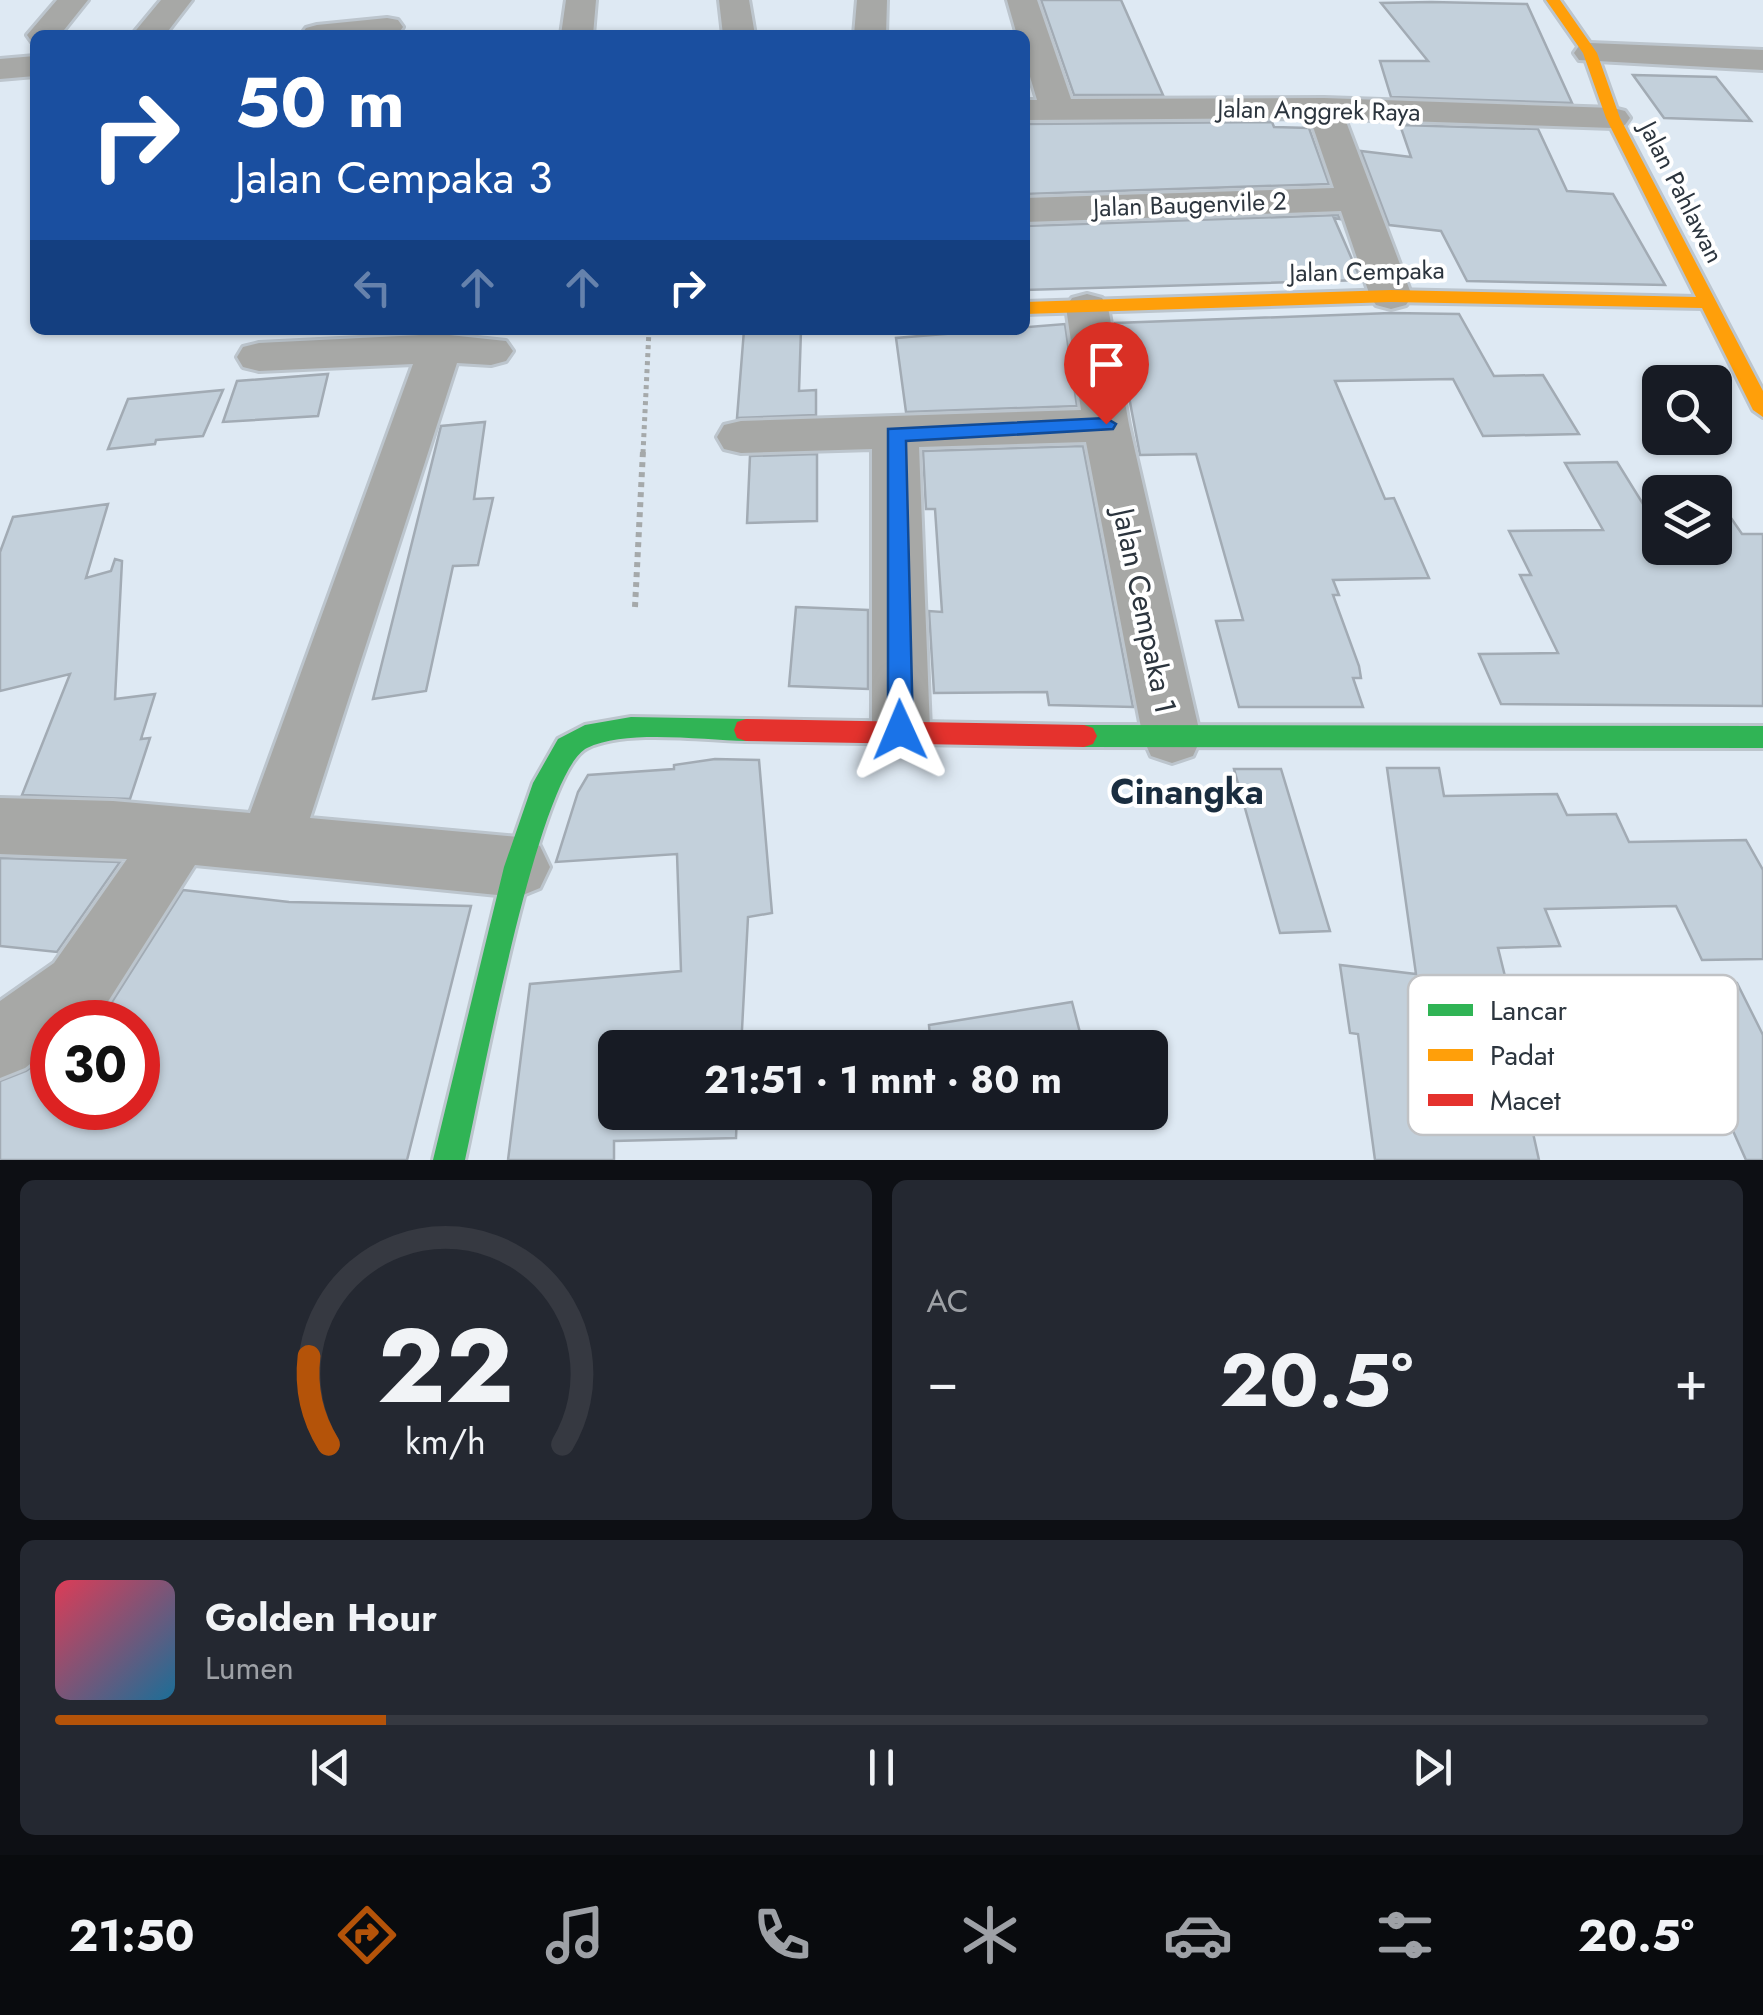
<!DOCTYPE html>
<html lang="id">
<head>
<meta charset="utf-8">
<style>
	:root { --surface:#171b24; --page:#242831; --text:#f1f3f6; --muted:#9ea1a6; --line:#363941; --accent:#b45309 }
	body { margin:0; font-family:Jost,sans-serif; background:var(--page); color:var(--text); height:100vh; display:flex; flex-direction:column; font-size:38px; white-space:nowrap }
	* { box-sizing:border-box; margin:0 }
	p { font-size:32px; color:var(--muted) }
	.icon { flex:none; width:55px; height:55px; fill:none; stroke:currentColor; stroke-width:2; stroke-linecap:round; stroke-linejoin:round }
	.map { position:relative; height:1160px; overflow:hidden }
	.details { display:flex; flex-direction:column; gap:20px; padding:20px; background:#0d0f14; flex:1 }
	.details>* { flex:none }
	.hud { position:absolute; left:30px; top:30px; width:1000px; height:305px; border-radius:15px; box-shadow:0 2px 8px #0004; background:#1a4fa0; color:#fff; overflow:hidden }
	.fabs { position:absolute; left:1642px; top:365px; display:grid; gap:20px }
	.fabs a { display:grid; place-items:center; width:90px; height:90px; border-radius:15px; background:var(--surface); box-shadow:0 2px 8px #0004; font-size:50px }
	.speed { position:absolute; left:30px; top:1000px; display:flex; gap:20px; font-size:50px; font-weight:700; text-align:center }
	.speed>* { display:grid; place-content:center; width:130px; height:130px; border-radius:50%; background:var(--surface); box-shadow:0 2px 8px #0004; line-height:1 }
	.speed .limit { border:15px solid #d22; background:#fff; color:#111 }
	.pin { position:absolute; display:grid; place-items:center; width:85px; height:85px; color:#fff; margin:-102px -42px; border-radius:50% 50% 50% 0; rotate:-45deg; box-shadow:0 0 10px #0007 }
	.pin .icon { rotate:45deg }
	.me { position:absolute; width:110px; margin:-55px; rotate:359deg; stroke-linejoin:round; filter:drop-shadow(0 0 8px #0008) }
	.turn { display:flex; align-items:center; gap:35px; height:210px; padding:0 40px; font-size:45px }
	.turn .icon { width:130px; height:130px; stroke-width:2.5 }
	.turn b { display:block; font-size:70px; line-height:85px }
	.lanes { display:flex; align-items:center; height:95px; padding:0 40px; background:#0003; justify-content:center; gap:50px; direction:ltr }
	.lanes .off { opacity:.35 }
	.big { font-size:75px; font-weight:700; line-height:1.1 }
	.details .widget { flex:1; display:flex; flex-direction:column; justify-content:center; gap:15px; min-width:0; padding:0 35px; border-radius:15px; background:var(--page) }
	.details .dial { align-items:center; gap:0 }
	.dial svg { height:260px; overflow:visible; fill:none; stroke:var(--line); stroke-width:7; stroke-linecap:round; text-anchor:middle }
	.dial text { fill:var(--text); stroke:none }
	.song { display:flex; align-items:center; gap:30px }
	.cover { width:120px; height:120px; border-radius:15px; background:linear-gradient(135deg,hsl(350 70% 55%),hsl(200 70% 35%)) }
	.played { height:10px; border-radius:5px; background:linear-gradient(90deg,var(--accent) 20%,var(--line) 20%) }
	.keys { display:flex; justify-content:space-around; direction:ltr }
	.heat { display:flex; justify-content:space-between; align-items:center; font-size:55px; direction:ltr }
	.details .tiles { flex:1; display:grid; gap:20px; grid-template-columns:1fr 1fr }
	.widget:last-child { grid-column:span 2 }
	.trip { position:absolute; left:598px; top:1030px; width:570px; height:100px; border-radius:15px; background:var(--surface); box-shadow:0 2px 8px #0004; font-weight:700; line-height:100px; text-align:center }
	.dock { display:flex; height:160px; justify-content:space-around; align-items:center; background:#090b0e; color:var(--muted) }
	.dock .icon { width:70px; height:70px }
	.dock .active { color:var(--accent) }
	.dock b { font-size:45px; color:var(--text) }
	.map>svg:first-child { display:block }
</style>
</head>
<body>
<div class="map">
<svg width="1763" height="1160" viewBox="0 0 1763 1160">
	<rect width="100%" height="100%" fill="#dee9f3"/>
	<path fill="#c3d0db" stroke="#a2abb4" stroke-width="2.5" d="M 1041,0 L 1121,0 L 1163,95 L 1074,95 Z
		M 1431,2 L 1527,4 L 1572,103 L 1391,97 L 1380,61 L 1428,61 L 1381,3 Z
		M 1633,75 L 1716,77 L 1751,121 L 1664,118 Z
		M 1272,122 L 1274,127 L 1309,128 L 1329,184 L 1025,194 L 1025,124 Z
		M 1400,125 L 1538,129 L 1567,191 L 1613,194 L 1665,285 L 1467,281 L 1441,231 L 1389,225 L 1361,151 L 1411,157 Z
		M 1338,215 L 1340,219 L 1334,218 L 1361,280 L 1025,290 L 1025,226 Z
		M 1391,313 L 1459,314 L 1494,376 L 1543,375 L 1579,434 L 1483,436 L 1453,379 L 1335,381 L 1385,499 L 1394,498 L 1429,578 L 1333,580 L 1339,595 L 1333,595 L 1359,666 L 1361,678 L 1353,678 L 1363,707 L 1239,707 L 1216,621 L 1243,620 L 1196,454 L 1140,455 L 1115,323 Z
		M 1065,324 L 1077,406 L 906,412 L 896,338 Z
		M 744,330 L 801,330 L 799,391 L 816,390 L 816,415 L 737,418 Z
		M 328,374 L 318,416 L 223,422 L 237,381 Z
		M 223,390 L 203,436 L 156,440 L 155,444 L 108,449 L 128,399 Z
		M 485,422 L 474,499 L 493,498 L 478,565 L 453,566 L 426,691 L 373,699 L 441,426 Z
		M 1083,446 L 1133,707 L 1049,705 L 1047,692 L 934,693 L 929,611 L 942,612 L 935,509 L 926,509 L 923,451 Z
		M 817,454 L 817,521 L 747,523 L 750,456 Z
		M 1617,462 L 1643,504 L 1660,503 L 1660,548 L 1715,548 L 1715,502 L 1720,502 L 1742,534 L 1763,534 L 1763,706 L 1501,704 L 1479,654 L 1558,653 L 1520,575 L 1531,575 L 1509,531 L 1603,530 L 1565,463 Z
		M 108,504 L 86,578 L 111,571 L 115,559 L 122,561 L 115,699 L 155,694 L 141,739 L 150,738 L 130,799 L 22,795 L 70,674 L 0,691 L 0,552 L 13,517 Z
		M 796,607 L 868,610 L 868,689 L 789,686 Z
		M 715,759 L 759,760 L 772,913 L 748,917 L 741,1048 L 615,1048 L 615,1112 L 737,1112 L 736,1138 L 614,1141 L 614,1160 L 508,1160 L 530,984 L 681,971 L 677,854 L 556,862 L 578,792 L 588,775 L 674,769 L 674,765 Z
		M 1387,768 L 1439,768 L 1444,796 L 1557,794 L 1567,815 L 1616,814 L 1629,842 L 1746,840 L 1763,870 L 1763,959 L 1702,960 L 1676,906 L 1545,909 L 1560,946 L 1498,948 L 1524,1053 L 1515,1052 L 1539,1160 L 1375,1160 L 1358,1034 L 1350,1033 L 1340,965 L 1416,974 Z
		M 1234,769 L 1281,769 L 1330,931 L 1280,933 Z
		M 0,858 L 120,862 L 57,952 L 0,946 Z
		M 183,890 L 289,902 L 471,906 L 407,1160 L 0,1160 L 0,1081 L 26,1071 L 40,1061 L 52,1066 L 52,1108 L 138,1108 L 138,1022 L 94,1022 L 105,1013 Z
		M 1737,983 L 1763,1035 L 1763,1160 L 1746,1160 L 1668,985 Z
		M 1072,1002 L 1084,1048 L 931,1048 L 929,1025 Z"/>
	<g fill="none" stroke-linecap="round" stroke-linejoin="round">
		<defs>
			<path id="street" d="M 57,0 L 88,0 L 60,35 L 35,35 L 35,43 L 32,42 L 27,35 Z
				M 161,0 L 192,0 L 165,35 L 132,35 Z
				M 566,0 L 596,0 L 593,35 L 561,35 Z
				M 719,0 L 749,0 L 755,35 L 723,35 Z
				M 857,0 L 887,0 L 886,35 L 854,35 Z
				M 1007,0 L 1037,0 L 1071,99 L 1324,98 L 1613,108 L 1625,111 L 1630,118 L 1625,125 L 1613,128 L 1345,119 L 1412,296 L 1406,305 L 1391,309 L 1376,305 L 1370,296 L 1341,211 L 1025,222 L 1025,198 L 1334,188 L 1310,118 L 1025,120 L 1025,100 L 1037,100 L 1025,60 L 1025,35 L 1017,35 Z
				M 387,18 L 398,20 L 403,27 L 398,34 L 301,35 L 306,28 L 317,25 Z
				M 1590,43 L 1763,50 L 1763,70 L 1579,60 L 1574,53 L 1579,46 Z
				M 35,56 L 35,76 L 0,79 L 0,59 Z
				M 1087,294 L 1102,298 L 1108,307 L 1129,425 L 1201,738 L 1193,756 L 1172,763 L 1151,756 L 1143,738 L 1086,442 L 919,447 L 930,730 L 922,748 L 901,755 L 880,748 L 872,730 L 872,449 L 741,453 L 724,449 L 717,437 L 724,425 L 741,421 L 1081,410 L 1066,307 L 1072,298 Z
				M 440,334 L 506,341 L 513,351 L 506,361 L 491,365 L 457,363 L 310,818 L 518,837 L 540,846 L 550,867 L 540,888 L 518,897 L 195,865 L 102,1011 L 86,1022 L 52,1022 L 52,1047 L 25,1068 L 0,1078 L 0,1001 L 54,963 L 127,859 L 0,854 L 0,798 L 113,801 L 250,813 L 413,364 L 259,371 L 243,367 L 237,357 L 243,347 L 259,343 Z"/>
			<path id="fast" d="M 631,717 L 746,719 L 755,722 L 758,730 L 755,738 L 746,741 C 703,740 625,729 587,748 C 538,772 480,1094 465,1160 L 433,1160 L 504,867 L 533,783 L 558,739 L 585,725 Z
				M 1084,725 L 1763,726 L 1763,748 L 1084,747 L 1075,744 L 1071,736 L 1075,728 Z"/>
			<path id="slow" d="M 1546,0 L 1560,0 L 1597,53 L 1620,118 L 1763,391 L 1763,417 L 1753,410 L 1702,308 L 1391,302 L 1025,314 L 1025,302 L 1391,290 L 1696,297 L 1606,118 L 1583,53 Z"/>
			<path id="jam" d="M 746,719 L 1084,725 L 1093,728 L 1097,736 L 1093,744 L 1084,747 L 746,741 L 737,738 L 734,730 L 737,722 Z"/>
		</defs>
		<use href="#street" stroke="#bcc5cd" stroke-width="6"/>
		<use href="#fast" stroke="#bcc5cd" stroke-width="6"/>
		<use href="#slow" stroke="#bcc5cd" stroke-width="6"/>
		<use href="#jam" stroke="#bcc5cd" stroke-width="6"/>
		<path stroke="#a5a9aa" stroke-width="5" stroke-dasharray="4 4" stroke-linecap="butt" d="M 643,453 L 649,330"/>
		<path stroke="#a5a9aa" stroke-width="6" stroke-dasharray="5 5" stroke-linecap="butt" d="M 635,607 L 643,451"/>
		<use href="#street" fill="#a7a8a6" fill-rule="evenodd"/>
		<use href="#fast" fill="#30b455" fill-rule="evenodd"/>
		<use href="#slow" fill="#ff9f0a" fill-rule="evenodd"/>
		<use href="#jam" fill="#e5322d" fill-rule="evenodd"/>
	</g>
	<path fill="#1a73e8" stroke="#114b97" stroke-width="2.5" d="M 1106,418 L 1116,424 L 1113,429 L 906,441 L 913,730 L 909,738 L 900,741 L 892,738 L 888,730 L 888,429 Z"/>
	<g text-anchor="middle" dominant-baseline="central" stroke-width="8" stroke-linejoin="round" paint-order="stroke">
		<g font-size="25" fill="#2c353e" stroke="#fff">
			<text transform="translate(1319 110) rotate(1)">Jalan Anggrek Raya</text>
			<text transform="translate(1682 192) rotate(63)">Jalan Pahlawan</text>
			<text transform="translate(1190 204) rotate(-2)">Jalan Baugenvile 2</text>
			<text transform="translate(1367 271) rotate(-1)">Jalan Cempaka</text>
		</g>
		<g font-size="30" fill="#2c353e" stroke="#fff">
			<text transform="translate(1145 611) rotate(78)">Jalan Cempaka 1</text>
		</g>
		<g font-size="35" font-weight="bold" fill="#1a2d3f" stroke="#fff">
			<text x="1187" y="792">Cinangka</text>
		</g>
	</g>
	<rect x="1408" y="975" width="330" height="160" rx="15" fill="#fff" stroke="#c0c2c5" stroke-width="2.5"/>
	<rect x="1428" y="1004" width="45" height="12" fill="#30b455"/>
	<rect x="1428" y="1049" width="45" height="12" fill="#ff9f0a"/>
	<rect x="1428" y="1094" width="45" height="12" fill="#e5322d"/>
	<g font-size="28" fill="#2c353e">
		<text x="1490" y="1020">Lancar</text>
		<text x="1490" y="1065">Padat</text>
		<text x="1490" y="1110">Macet</text>
	</g>
</svg>
<div class="fabs">
<a><svg class="icon" aria-label="search" viewBox="0 0 24 24"><circle cx="10" cy="10" r="6"/><path d="M15 15l6 6"/></svg></a>
<a><svg class="icon" aria-label="layers" viewBox="0 0 24 24"><path d="M12 4l9 5-9 5-9-5zM3 14l9 5 9-5"/></svg></a>
</div>
<div class="speed"><div class="limit">30</div></div>
<div class="pin" style="left:1106px;top:424px;background:#d93025"><svg class="icon" aria-label="arrive" viewBox="0 0 24 24"><path d="M6 21V4h12l-3 4 3 4H6"/></svg></div>
<svg class="me" style="left:900px;top:730px" viewBox="-20 -20 40 40"><path d="M0-17L14 15 0 8-14 15z" fill="#1a73e8" stroke="#fff" stroke-width="4"/></svg>
<div class="trip">21:51 · 1 mnt · 80 m</div>
<div class="hud">
<div class="turn"><svg class="icon" aria-label="right" viewBox="0 0 24 24"><path d="M7 20v-9h11M14 6l5 5-5 5"/></svg><div><b>50 m</b>Jalan Cempaka 3</div></div>
<div class="lanes"><svg class="icon off" aria-label="left" viewBox="0 0 24 24"><path d="M17 20v-9H6M10 6l-5 5 5 5"/></svg><svg class="icon off" aria-label="ahead" viewBox="0 0 24 24"><path d="M12 20V5M6 11l6-6 6 6"/></svg><svg class="icon off" aria-label="ahead" viewBox="0 0 24 24"><path d="M12 20V5M6 11l6-6 6 6"/></svg><svg class="icon" aria-label="right" viewBox="0 0 24 24"><path d="M7 20v-9h11M14 6l5 5-5 5"/></svg></div>
</div>
</div>
<section class="details">
<div class="tiles">
<div class="widget dial"><svg viewBox="0 0 100 80">
<path d="M14 69A42 42 0 1 1 86 69"/>
<path d="M14 69A42 42 0 0 1 8 42" stroke="#b45309"/>
<text x="50" y="56" font-size="32" font-weight="700">22</text>
<text x="50" y="72" font-size="11">km/h</text>
</svg></div>
<div class="widget"><p>AC</p>
<div class="heat"><a>−</a><b class="big">20.5°</b><a>+</a></div>
</div>
<div class="widget">
<div class="song"><i class="cover"></i><div><b>Golden Hour</b><p>Lumen</p></div></div>
<div class="played"></div>
<div class="keys"><svg class="icon" aria-label="previous" viewBox="0 0 24 24"><path d="M18 5L8 12l10 7zM5 5v14"/></svg><svg class="icon" aria-label="pause" viewBox="0 0 24 24"><path d="M8 5v14M16 5v14"/></svg><svg class="icon" aria-label="next" viewBox="0 0 24 24"><path d="M6 5l10 7-10 7zM19 5v14"/></svg></div>
</div>
</div>
</section>
<nav class="dock">
<b>21:50</b>
<svg class="icon active" aria-label="directions" viewBox="0 0 24 24"><path d="M12 3l9 9-9 9-9-9zM9 14v-3h6M13 9l2 2-2 2"/></svg>
<svg class="icon" aria-label="music" viewBox="0 0 24 24"><path d="M9 18V5l10-2v13"/><circle cx="6" cy="18" r="3"/><circle cx="16" cy="16" r="3"/></svg>
<svg class="icon" aria-label="phone" viewBox="0 0 24 24"><path d="M5 4h4l2 5-3 2q2 4 5 5l2-3 5 2v4C11 20 4 13 5 4z"/></svg>
<svg class="icon" aria-label="climate" viewBox="0 0 24 24"><path d="M12 3v18M4 7l16 10M4 17L20 7"/></svg>
<svg class="icon" aria-label="car" viewBox="0 0 24 24"><path d="M5 17H2v-5l4-1 3-4h7l3 4 3 1v5h-3M9 17h6M6 11h13"/><circle cx="7" cy="17" r="2"/><circle cx="17" cy="17" r="2"/></svg>
<svg class="icon" aria-label="filters" viewBox="0 0 24 24"><path d="M4 7h16M4 17h16"/><circle cx="9" cy="7" r="2"/><circle cx="15" cy="17" r="2"/></svg>
<b>20.5°</b>
</nav>
</body>
</html>
